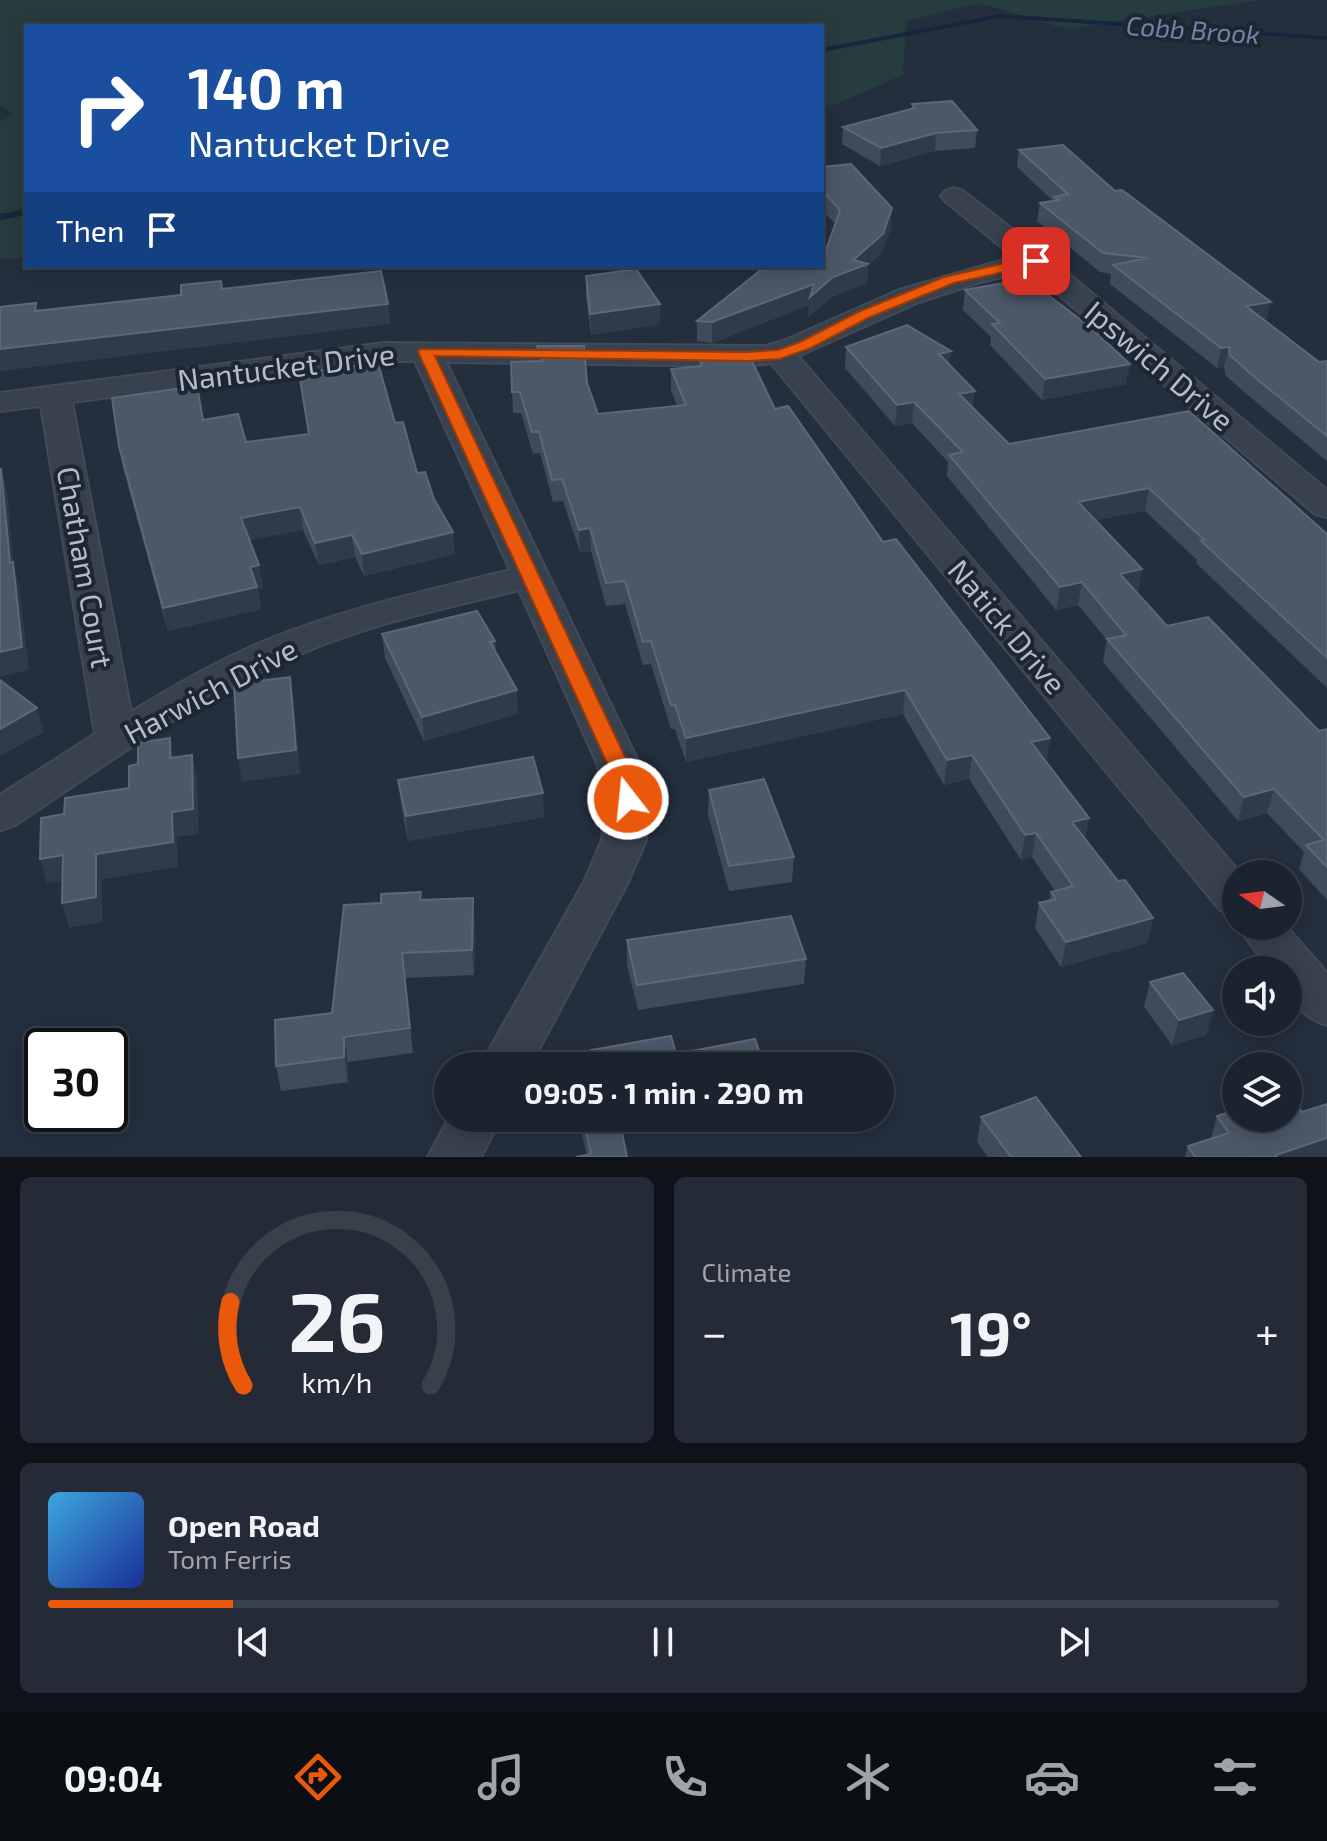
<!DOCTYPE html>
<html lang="en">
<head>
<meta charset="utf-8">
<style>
	:root { --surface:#1b232e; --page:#242b36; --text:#f1f3f6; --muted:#a0a4aa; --line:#39404a; --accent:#ea580c }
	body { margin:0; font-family:"Exo 2",sans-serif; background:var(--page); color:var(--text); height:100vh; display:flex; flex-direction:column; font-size:30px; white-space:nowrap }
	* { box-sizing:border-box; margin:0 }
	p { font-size:26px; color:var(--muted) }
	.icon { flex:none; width:44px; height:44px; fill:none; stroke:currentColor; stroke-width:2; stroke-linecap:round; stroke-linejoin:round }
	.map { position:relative; height:1157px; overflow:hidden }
	.panel { display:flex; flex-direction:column; gap:20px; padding:20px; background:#0f1319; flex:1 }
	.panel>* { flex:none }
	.hud { position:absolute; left:24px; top:24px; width:800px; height:244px; border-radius:0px; box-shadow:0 4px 20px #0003,0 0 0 2px var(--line); background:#1a4fa0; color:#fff; overflow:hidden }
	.needle { width:52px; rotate:284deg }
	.controls { position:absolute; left:1222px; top:860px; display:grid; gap:16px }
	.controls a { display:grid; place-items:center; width:80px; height:80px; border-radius:50%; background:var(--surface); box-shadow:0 4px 20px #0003,0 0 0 2px var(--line); font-size:40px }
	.speed { position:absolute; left:24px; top:1028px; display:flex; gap:16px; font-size:40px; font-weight:700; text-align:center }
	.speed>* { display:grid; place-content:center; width:104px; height:104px; border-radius:50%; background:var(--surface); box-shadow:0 4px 20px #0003,0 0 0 2px var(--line); line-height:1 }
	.speed .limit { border:4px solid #111; border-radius:12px; background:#fff; color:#111 }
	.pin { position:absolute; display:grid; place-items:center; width:68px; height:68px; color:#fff; margin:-34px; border-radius:16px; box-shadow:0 4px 12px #0006 }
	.me { position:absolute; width:88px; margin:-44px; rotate:344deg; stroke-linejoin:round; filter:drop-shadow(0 0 6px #0008) }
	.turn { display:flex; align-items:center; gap:28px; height:168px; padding:0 32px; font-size:36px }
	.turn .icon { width:104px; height:104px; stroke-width:2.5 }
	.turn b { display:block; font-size:56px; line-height:68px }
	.then { display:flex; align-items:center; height:76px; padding:0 32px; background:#0003; gap:16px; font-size:30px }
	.big { font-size:60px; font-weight:700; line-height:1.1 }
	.panel .tile { flex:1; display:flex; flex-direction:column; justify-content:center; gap:12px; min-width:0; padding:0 28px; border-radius:12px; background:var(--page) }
	.panel .dial { align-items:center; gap:0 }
	.dial svg { height:208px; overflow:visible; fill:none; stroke:var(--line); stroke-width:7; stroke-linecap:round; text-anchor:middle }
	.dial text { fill:var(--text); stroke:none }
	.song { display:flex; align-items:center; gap:24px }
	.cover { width:96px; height:96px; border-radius:12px; background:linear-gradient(135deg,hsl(200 70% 55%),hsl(230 70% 35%)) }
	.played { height:8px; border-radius:4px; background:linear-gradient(90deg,var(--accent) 15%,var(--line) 15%) }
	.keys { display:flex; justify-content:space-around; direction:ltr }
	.heat { display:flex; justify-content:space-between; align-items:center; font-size:44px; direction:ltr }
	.panel .tiles { flex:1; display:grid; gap:20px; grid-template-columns:1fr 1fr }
	.tile:last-child { grid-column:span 2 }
	.trip { position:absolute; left:434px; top:1052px; width:460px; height:80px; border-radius:40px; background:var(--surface); box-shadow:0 4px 20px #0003,0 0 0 2px var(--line); font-weight:700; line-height:80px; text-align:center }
	.tab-bar { display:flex; height:128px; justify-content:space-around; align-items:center; background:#0b0e12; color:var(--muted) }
	.tab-bar .icon { width:56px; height:56px }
	.tab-bar .selected { color:var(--accent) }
	.tab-bar b { font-size:36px; color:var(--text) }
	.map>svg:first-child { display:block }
</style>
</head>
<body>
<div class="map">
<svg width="1327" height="1157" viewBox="0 0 1327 1157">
	<rect width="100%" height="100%" fill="#242f3e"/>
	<path fill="#263c3f" d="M 0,0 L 1261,0 L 1066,29 L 980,3 L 906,21 L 903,75 L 822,110 L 822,26 L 26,26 L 26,258 L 0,259 L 0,122 L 13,114 L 0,105 Z"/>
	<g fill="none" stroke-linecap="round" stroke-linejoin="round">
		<path fill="#17263c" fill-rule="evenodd" d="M 1000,14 L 1327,36 L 1327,40 L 1000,18 L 822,52 L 822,48 Z
			M 26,209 L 26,215 L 0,220 L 0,214 Z"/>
		<defs>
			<path id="street" d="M 954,188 L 963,191 L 1046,255 L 1327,490 L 1327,517 L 1315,514 L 1030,270 L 981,282 L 919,302 L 798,356 L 1241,874 L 1236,874 L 1236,914 L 1220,910 L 771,363 L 748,366 L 446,362 L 639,763 L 649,799 L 646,840 L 628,882 L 530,1066 L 480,1066 L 584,882 L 602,840 L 607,799 L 597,763 L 519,590 C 442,609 363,625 291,658 C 192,701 104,766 15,825 L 0,830 L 0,795 L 95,734 L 41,406 L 0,411 L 0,393 L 384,343 L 766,346 L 786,340 L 899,290 L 1014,257 L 945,201 L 941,196 L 945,191 ZM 384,361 L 415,361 L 510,570 C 428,591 345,608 267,640 C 220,659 175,685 131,712 L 72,402 Z
				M 1237,926 L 1286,926 L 1327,973 L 1327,1025 C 1299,1016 1288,999 1288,970 L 1270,970 Z
				M 449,1118 L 501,1118 L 481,1157 L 428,1157 Z"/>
		</defs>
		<use href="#street" stroke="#414a57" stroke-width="4"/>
		<use href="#street" fill="#38414e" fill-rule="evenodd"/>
	</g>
	<path fill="#3f4b5c" d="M 912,104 L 977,130 L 975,148 L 935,151 L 880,166 L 842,144 L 843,127 L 911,109 Z
		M 1019,150 L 1115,191 L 1266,321 L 1319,362 L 1327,361 L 1327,461 L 1249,396 L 1226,376 L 1224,367 L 1217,368 L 1110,284 L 1111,274 L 1100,272 L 1037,221 L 1040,203 L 1053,201 L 1017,167 Z
		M 822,167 L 891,227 L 882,253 L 868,265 L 867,283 L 832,297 L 808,317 L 809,305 L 712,343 L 697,341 L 697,321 L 825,253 L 835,224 L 822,210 Z
		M 586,276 L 660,324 L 591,335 L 586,296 Z
		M 965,290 L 1126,384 L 1042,400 L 990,345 L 991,337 L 963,310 Z
		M 537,346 L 587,383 L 598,414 L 677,406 L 671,390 L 671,369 L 700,366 L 700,361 L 775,409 L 883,542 L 1050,738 L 1046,762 L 1089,818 L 1085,838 L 1118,881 L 1153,918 L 1147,943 L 1061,967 L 1035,928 L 1039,903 L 1049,901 L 1051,892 L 1055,891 L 1032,857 L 1021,860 L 969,779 L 944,785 L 903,714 L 686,762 L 675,729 L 671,729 L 651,664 L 643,665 L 625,604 L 606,606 L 591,551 L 580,552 L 563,501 L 553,502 L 540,453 L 533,454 L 521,413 L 513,413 L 512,392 L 538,361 Z
		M 846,347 L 950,365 L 973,407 L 1009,444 L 1327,534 L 1327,688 L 1196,563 L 1197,560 L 1145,511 L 1095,520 L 1138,592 L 1136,592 L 1167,626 L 1319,731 L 1327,729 L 1327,900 L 1299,869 L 1304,852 L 1267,813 L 1238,821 L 1103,662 L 1107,640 L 1078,605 L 1056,610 L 947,476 L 948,462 L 912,423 L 895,426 L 845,368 Z
		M 299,373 L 395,423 L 417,473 L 434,499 L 455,554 L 364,576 L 355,557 L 319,565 L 303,530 L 249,540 L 263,588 L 258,589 L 261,609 L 168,631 L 123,468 L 119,446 L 203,420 L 246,442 L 308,434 Z
		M 382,634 L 495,641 L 496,653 L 518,714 L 424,741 L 385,658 Z
		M 398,780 L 544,817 L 408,841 L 401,804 Z
		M 709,790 L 794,857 L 792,882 L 729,891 L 708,815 Z
		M 422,900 L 475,923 L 474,975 L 405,978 L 413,1053 L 348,1062 L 348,1082 L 281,1091 L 276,1066 L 332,1013 Z
		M 627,940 L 806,959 L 804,984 L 638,1010 L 627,965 Z
		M 1150,982 L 1213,1010 L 1206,1035 L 1172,1045 L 1144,1007 Z
		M 1302,1112 L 1327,1157 L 1185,1157 L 1188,1146 L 1211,1139 L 1217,1116 Z
		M 981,1117 L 1081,1157 L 988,1157 L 977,1142 Z
		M 578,1118 L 641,1118 L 620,1122 L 627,1157 L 587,1155 Z"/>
	<path fill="#2f3b4b" d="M 936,133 L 935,151 L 880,166 L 881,148 Z
		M 892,208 L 891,227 L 882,253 L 868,265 L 867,283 L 832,297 L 808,317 L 809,305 L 712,343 L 712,322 L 853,260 Z
		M 1271,302 L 1266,321 L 1246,306 Z
		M 388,304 L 391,324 L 0,371 L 0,349 Z
		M 660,304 L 660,324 L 591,335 L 590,314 Z
		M 1229,347 L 1224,367 L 1217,368 L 1221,348 Z
		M 951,351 L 949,372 L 939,354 Z
		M 1130,364 L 1126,384 L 1042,400 L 1045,379 Z
		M 975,391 L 972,412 L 959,394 Z
		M 914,402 L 912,423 L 895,426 L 897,405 Z
		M 1,469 L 7,491 L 14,568 L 19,585 L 29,670 L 0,677 L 0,652 L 10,563 Z
		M 1149,488 L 1145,511 L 1074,524 L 1078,502 Z
		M 300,507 L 303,530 L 245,541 L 241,518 Z
		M 590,528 L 591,551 L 580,552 L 579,530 Z
		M 453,532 L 455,554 L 364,576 L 362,554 Z
		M 352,535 L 355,557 L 319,565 L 315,543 Z
		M 259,565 L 263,588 L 258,589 L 261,609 L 168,631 L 163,608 L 250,567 Z
		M 1142,569 L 1138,592 L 1115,597 L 1120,574 Z
		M 1082,582 L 1078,605 L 1056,610 L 1060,587 Z
		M 290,677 L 294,700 L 300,774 L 242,782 L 238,758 Z
		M 517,690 L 518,714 L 424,741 L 422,717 Z
		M 905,690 L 903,714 L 686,762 L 686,738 Z
		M 37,708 L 44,732 L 0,756 L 0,729 Z
		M 170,738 L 175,762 L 170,758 Z
		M 1050,738 L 1046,762 L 1031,742 Z
		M 192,755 L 197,779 L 199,834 L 177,837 L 178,867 L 102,879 L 102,922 L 69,928 L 62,903 L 96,854 L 172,812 Z
		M 972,755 L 969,779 L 944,785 L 947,760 Z
		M 1274,789 L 1267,813 L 1238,821 L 1244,797 Z
		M 543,793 L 544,817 L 408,841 L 406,816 Z
		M 1089,818 L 1084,842 L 1072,822 Z
		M 1036,833 L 1032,857 L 1021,860 L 1025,835 Z
		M 63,855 L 70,879 L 47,883 L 40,859 Z
		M 473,898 L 475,923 L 474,975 L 472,950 Z
		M 1153,918 L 1147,943 L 1061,967 L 1066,942 Z
		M 1213,1010 L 1206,1035 L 1172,1045 L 1179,1020 Z
		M 344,1037 L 348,1062 L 348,1082 L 344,1057 Z
		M 615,1118 L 641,1118 L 616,1123 Z
		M 1327,1138 L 1327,1157 L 1275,1157 L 1276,1155 Z"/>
	<path fill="#4b5868" stroke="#5c6777" stroke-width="2" d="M 952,101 L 977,130 L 936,133 L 881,148 L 843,127 L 915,108 L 912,104 Z
		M 1063,145 L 1115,191 L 1122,190 L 1271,302 L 1246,306 L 1319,362 L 1327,361 L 1327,436 L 1253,376 L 1230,355 L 1229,347 L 1221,348 L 1113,265 L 1148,258 L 1103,253 L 1040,203 L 1059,200 L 1054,197 L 1068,194 L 1019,150 Z
		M 851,164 L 892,208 L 883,234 L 853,260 L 868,264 L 833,277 L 810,297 L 814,284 L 712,322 L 697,321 L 766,266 L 822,266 L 822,252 L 825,253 L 840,210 L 822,190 L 822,167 Z
		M 636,269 L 660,304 L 590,314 L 586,276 Z
		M 381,271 L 388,304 L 0,349 L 0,307 L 36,303 L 35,311 L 181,295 L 181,285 L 221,281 L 222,289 Z
		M 1027,279 L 1090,327 L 1130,364 L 1045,379 L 992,324 L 1000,323 L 965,290 Z
		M 907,325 L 951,351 L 939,354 L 975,391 L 959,394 L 1009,444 L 1189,411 L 1327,534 L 1327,658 L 1201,541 L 1204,540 L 1149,488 L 1078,502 L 1142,569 L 1120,574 L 1167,626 L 1208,617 L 1319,731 L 1327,729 L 1327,867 L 1306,845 L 1324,840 L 1274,789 L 1244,797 L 1107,639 L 1126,635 L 1082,582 L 1060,587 L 949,455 L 963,452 L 914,402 L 897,405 L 846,347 Z
		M 537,346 L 584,346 L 587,383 L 598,414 L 686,405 L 671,369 L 702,366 L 700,361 L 750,357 L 775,409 L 788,406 L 883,542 L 896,539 L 1050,738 L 1031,742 L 1089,818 L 1072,822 L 1118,881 L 1125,880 L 1153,918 L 1066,942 L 1039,903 L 1056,899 L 1051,892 L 1073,886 L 1036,833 L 1025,835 L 972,755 L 947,760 L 905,690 L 686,738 L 675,705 L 671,705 L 651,641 L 643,642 L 625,581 L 606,583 L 590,528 L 579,530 L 562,479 L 552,480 L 539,432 L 532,432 L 520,392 L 512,392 L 511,362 L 543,361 Z
		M 378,363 L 395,423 L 403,422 L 417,473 L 425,472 L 434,499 L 453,532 L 362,554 L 352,535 L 315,543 L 300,507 L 241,518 L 259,565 L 250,567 L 257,587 L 163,608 L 119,446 L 112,398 L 197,386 L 203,420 L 238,414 L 246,442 L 309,434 L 299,373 Z
		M 1,469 L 10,563 L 13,562 L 22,647 L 0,652 L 0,470 Z
		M 477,611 L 495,641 L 490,642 L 517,690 L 422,717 L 382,634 Z
		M 290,677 L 296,750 L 238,758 L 234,684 Z
		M 0,680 L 37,708 L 0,729 Z
		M 170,738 L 170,758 L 192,755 L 193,809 L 172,812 L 173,842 L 96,854 L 96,897 L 62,903 L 63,855 L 40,859 L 41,818 L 64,814 L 65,798 L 129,788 L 129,766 L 138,764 L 138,743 Z
		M 533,757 L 543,793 L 406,816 L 398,780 Z
		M 764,779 L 794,857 L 729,866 L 709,790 Z
		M 421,892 L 420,900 L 473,898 L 472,950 L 402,953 L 410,1028 L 344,1037 L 344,1057 L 276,1066 L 275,1020 L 332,1013 L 344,905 L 381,903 L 381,894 Z
		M 791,916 L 806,959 L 637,985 L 627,940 Z
		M 1183,973 L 1213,1010 L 1179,1020 L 1150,982 Z
		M 671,1036 L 676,1054 L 755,1039 L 764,1066 L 595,1066 L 591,1050 Z
		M 1288,1093 L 1302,1112 L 1327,1104 L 1327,1138 L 1276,1155 L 1277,1157 L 1195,1157 L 1188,1146 L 1229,1133 L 1217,1116 L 1236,1110 L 1236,1118 L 1288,1118 Z
		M 1036,1097 L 1081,1157 L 1011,1157 L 981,1117 Z
		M 583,1118 L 619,1118 L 627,1157 L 576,1157 L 591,1154 Z"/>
	<path fill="#ea580c" stroke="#983908" stroke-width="2" d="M 1036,256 L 1041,258 L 1041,264 L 954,283 L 868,318 L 811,348 L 780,359 L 748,361 L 435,356 L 636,780 L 639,799 L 636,804 L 621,804 L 607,763 L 418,352 L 420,349 L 748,352 L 778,350 L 800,342 L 858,312 L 944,277 Z"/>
	<g text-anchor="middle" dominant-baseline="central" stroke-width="8" stroke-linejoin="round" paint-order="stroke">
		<g font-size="26" font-style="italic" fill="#6d86a8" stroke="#1d2633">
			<text transform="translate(1193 29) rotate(4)">Cobb Brook</text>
		</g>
		<g font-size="30" fill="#b4bcc9" stroke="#1d2633">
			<text transform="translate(1160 365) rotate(40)">Ipswich Drive</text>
			<text transform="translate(286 366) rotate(-7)">Nantucket Drive</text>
			<text transform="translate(86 567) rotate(80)">Chatham Court</text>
			<text transform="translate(1008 626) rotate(50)">Natick Drive</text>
			<text transform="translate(210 690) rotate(-28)">Harwich Drive</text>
		</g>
	</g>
</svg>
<div class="controls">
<a><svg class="needle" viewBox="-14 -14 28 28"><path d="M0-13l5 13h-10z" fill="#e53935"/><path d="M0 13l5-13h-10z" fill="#a0a4aa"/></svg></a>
<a><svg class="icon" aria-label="sound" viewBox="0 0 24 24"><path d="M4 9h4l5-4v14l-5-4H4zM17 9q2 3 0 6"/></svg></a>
<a><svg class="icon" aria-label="layers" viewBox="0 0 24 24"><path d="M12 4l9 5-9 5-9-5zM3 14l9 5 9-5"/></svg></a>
</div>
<div class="speed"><div class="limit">30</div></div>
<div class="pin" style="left:1036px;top:261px;background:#d93025"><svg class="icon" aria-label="arrive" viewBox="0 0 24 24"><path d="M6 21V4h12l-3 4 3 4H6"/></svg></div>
<svg class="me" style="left:628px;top:799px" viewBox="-20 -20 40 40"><circle r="17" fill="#ea580c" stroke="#fff" stroke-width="3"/><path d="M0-11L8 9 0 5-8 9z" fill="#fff"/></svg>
<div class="trip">09:05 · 1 min · 290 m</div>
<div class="hud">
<div class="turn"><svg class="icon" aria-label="right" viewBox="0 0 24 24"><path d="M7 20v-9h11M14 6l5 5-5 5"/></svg><div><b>140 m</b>Nantucket Drive</div></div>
<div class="then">Then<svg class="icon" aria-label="arrive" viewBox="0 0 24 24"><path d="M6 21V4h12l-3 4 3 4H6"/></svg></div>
</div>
</div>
<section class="panel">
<div class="tiles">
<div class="tile dial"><svg viewBox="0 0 100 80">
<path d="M14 69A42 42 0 1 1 86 69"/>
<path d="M14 69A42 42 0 0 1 9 37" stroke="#ea580c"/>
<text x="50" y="56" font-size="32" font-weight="700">26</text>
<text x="50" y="72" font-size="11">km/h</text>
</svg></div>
<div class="tile"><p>Climate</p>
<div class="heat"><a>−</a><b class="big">19°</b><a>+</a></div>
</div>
<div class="tile">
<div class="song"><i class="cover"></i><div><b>Open Road</b><p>Tom Ferris</p></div></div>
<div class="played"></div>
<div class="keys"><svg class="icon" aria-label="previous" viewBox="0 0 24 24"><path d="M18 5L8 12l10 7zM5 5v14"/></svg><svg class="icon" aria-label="pause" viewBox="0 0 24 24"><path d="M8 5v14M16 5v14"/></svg><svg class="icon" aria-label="next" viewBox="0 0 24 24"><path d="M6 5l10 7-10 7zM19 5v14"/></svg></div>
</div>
</div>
</section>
<nav class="tab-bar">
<b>09:04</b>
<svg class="icon selected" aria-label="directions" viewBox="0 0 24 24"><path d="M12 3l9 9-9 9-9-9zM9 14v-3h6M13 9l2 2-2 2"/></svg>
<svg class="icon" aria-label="music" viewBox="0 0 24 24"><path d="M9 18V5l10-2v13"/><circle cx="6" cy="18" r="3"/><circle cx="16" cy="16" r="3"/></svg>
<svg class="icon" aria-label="phone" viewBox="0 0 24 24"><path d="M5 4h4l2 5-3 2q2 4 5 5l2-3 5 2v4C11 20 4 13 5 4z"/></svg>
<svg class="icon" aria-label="climate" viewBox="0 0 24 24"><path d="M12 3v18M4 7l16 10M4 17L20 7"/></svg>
<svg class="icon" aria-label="car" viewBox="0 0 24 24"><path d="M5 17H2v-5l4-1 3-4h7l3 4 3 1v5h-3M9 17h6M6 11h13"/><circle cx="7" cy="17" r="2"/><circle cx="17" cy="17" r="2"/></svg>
<svg class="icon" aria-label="filters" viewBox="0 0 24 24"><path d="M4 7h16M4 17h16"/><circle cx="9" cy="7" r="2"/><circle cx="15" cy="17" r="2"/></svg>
</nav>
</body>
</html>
